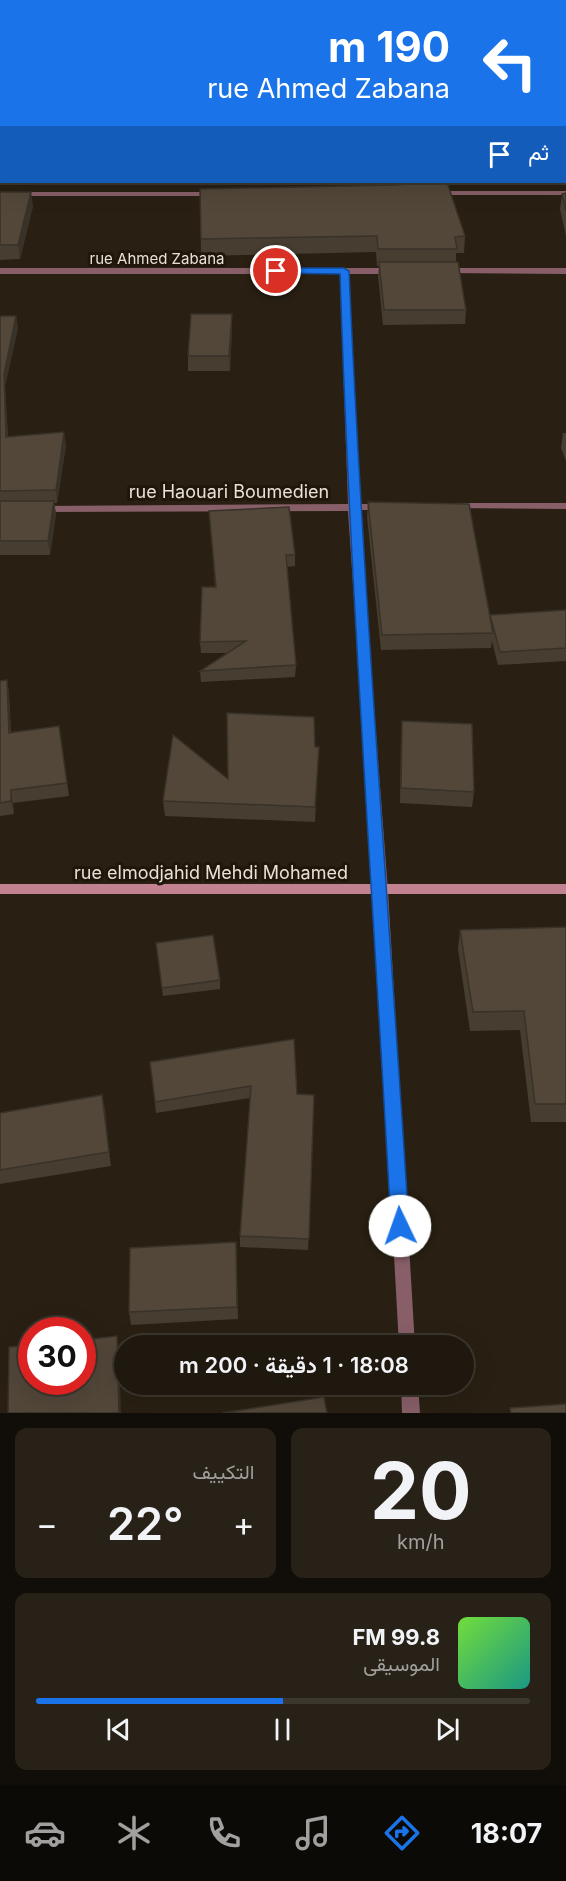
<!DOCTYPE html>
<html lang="ar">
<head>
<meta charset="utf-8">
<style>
	:root { --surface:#1f180e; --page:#272117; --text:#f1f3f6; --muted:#a1a09e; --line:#3c372e; --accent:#1a73e8 }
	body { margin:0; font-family:Inter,Vazirmatn,sans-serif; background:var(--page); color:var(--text); direction:rtl; height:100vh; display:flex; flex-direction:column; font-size:22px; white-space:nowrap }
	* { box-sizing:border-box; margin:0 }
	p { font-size:20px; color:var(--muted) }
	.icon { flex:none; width:33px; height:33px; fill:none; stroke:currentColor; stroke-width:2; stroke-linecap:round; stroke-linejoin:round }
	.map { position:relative; height:1413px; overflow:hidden; direction:ltr }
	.sheet { display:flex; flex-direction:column; gap:15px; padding:15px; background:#110d08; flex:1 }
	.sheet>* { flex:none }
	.banner { position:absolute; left:0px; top:0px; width:567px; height:183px; box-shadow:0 6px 24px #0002,0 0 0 2px var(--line); direction:rtl; background:#1a73e8; color:#fff; overflow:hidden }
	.speed { position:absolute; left:18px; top:1317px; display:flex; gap:12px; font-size:30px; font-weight:700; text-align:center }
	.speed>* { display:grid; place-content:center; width:78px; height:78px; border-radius:50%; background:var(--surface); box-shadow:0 6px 24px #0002,0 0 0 2px var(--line); line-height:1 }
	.speed .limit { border:9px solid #d22; background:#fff; color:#111 }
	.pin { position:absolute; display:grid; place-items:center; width:51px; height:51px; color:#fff; margin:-26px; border:3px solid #fff; border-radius:50%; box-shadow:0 2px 6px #0007 }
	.me { position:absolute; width:66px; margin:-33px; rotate:357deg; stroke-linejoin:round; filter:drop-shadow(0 0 4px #0008) }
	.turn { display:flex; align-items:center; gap:21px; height:126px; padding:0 18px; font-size:27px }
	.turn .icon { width:78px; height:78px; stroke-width:2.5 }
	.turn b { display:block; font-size:42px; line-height:51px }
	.then { display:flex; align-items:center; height:57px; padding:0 18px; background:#0003; gap:12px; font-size:22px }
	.big { font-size:45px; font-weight:600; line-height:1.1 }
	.sheet .card { flex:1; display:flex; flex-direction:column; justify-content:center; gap:9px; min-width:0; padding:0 21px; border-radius:12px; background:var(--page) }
	.sheet .dial { align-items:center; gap:0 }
	.dial b { font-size:78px; line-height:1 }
	.song { display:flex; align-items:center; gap:18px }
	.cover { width:72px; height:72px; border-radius:9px; background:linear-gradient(135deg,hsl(100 70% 55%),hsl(170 70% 35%)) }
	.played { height:6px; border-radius:3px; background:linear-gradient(90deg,var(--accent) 50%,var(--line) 50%) }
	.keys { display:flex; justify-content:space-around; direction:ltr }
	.heat { display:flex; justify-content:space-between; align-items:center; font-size:33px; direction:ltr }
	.sheet .tiles { flex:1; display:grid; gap:15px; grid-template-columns:1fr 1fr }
	.card:last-child { grid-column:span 2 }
	.trip { position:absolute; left:114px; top:1335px; width:360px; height:60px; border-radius:30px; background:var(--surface); box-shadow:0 6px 24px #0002,0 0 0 2px var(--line); font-weight:600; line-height:60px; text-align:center; direction:rtl }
	.tabs { display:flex; height:96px; justify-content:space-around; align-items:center; background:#0c0a06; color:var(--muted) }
	.tabs .icon { width:42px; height:42px }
	.tabs .active { color:var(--accent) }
	.tabs b { font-size:27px; color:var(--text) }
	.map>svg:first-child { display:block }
</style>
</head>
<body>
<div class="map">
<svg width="566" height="1413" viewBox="0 0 566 1413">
	<rect width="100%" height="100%" fill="#292013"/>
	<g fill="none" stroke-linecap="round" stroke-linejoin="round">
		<path fill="#885f69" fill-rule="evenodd" d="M 156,0 L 163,0 L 155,2 Z
			M 273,0 L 285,2 L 274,2 Z
			M 506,0 L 515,0 L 504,2 Z
			M 433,191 L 566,191 L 566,195 L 433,195 Z
			M 0,192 L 215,192 L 219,194 L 215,196 L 0,196 Z
			M 0,268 L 394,268 L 398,271 L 394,274 L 349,274 L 358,504 L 383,504 L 388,507 L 383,510 L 359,510 L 388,891 L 415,1346 L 399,1346 L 374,891 L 348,511 L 40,512 L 35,509 L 40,506 L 348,504 L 340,274 L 0,274 Z
			M 444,268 L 566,268 L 566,274 L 441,273 L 441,269 Z
			M 454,503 L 566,503 L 566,509 L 450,508 L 449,506 L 450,504 Z
			M 401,1384 L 418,1384 L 420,1413 L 402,1413 Z"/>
		<path fill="#c38291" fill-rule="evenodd" d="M 0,884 L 566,884 L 566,894 L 0,894 Z"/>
	</g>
	<path fill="#473d31" d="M 200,189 L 465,236 L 464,253 L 456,253 L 456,262 L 466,310 L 465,324 L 383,325 L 378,276 L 379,266 L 377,266 L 376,252 L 201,256 Z
		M 0,192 L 33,206 L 20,259 L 0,260 Z
		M 566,193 L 566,236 L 560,209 L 562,194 Z
		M 0,316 L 16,316 L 18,328 L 5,386 L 8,437 L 66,445 L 57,503 L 54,503 L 56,514 L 50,555 L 0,555 Z
		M 232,329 L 230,371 L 188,371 L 188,356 Z
		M 563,433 L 566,433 L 566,461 L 561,448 Z
		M 368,502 L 490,617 L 566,610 L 566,661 L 498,665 L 492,641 L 491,648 L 381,650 L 367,517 Z
		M 210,522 L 295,555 L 295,566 L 287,567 L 296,665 L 295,677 L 201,682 L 200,671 L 228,653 L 201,653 L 200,642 L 215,587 Z
		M 7,680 L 9,693 L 11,732 L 59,726 L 69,796 L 13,803 L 14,814 L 0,816 L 0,681 Z
		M 402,721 L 474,792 L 472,807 L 400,803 L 401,736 Z
		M 315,747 L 318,762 L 315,822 L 165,816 L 163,801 Z
		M 566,927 L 566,1122 L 531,1122 L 520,1030 L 470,1031 L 458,949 L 460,930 Z
		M 157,951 L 220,980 L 220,989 L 163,996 Z
		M 150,1062 L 297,1094 L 314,1095 L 308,1250 L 240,1247 L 240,1236 L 250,1098 L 156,1113 Z
		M 102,1096 L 111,1166 L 0,1184 L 0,1113 Z
		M 236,1242 L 238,1319 L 131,1325 L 129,1312 Z"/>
	<path fill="#393228" d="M 31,192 L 33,206 L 20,259 L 18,245 Z
		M 232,314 L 232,329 L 230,371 L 229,356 Z
		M 16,316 L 18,328 L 5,386 L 8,450 L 6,437 L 4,374 Z
		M 64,432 L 66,445 L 57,503 L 56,490 Z
		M 54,501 L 56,514 L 50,555 L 48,541 Z
		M 7,680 L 9,693 L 11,746 L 9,733 Z
		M 11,790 L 13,803 L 14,814 L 11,801 Z
		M 102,1095 L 105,1109 L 111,1166 L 109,1152 Z
		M 117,1336 L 119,1349 L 121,1413 L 119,1413 Z"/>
	<path fill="#524739" stroke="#393228" stroke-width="1.5" d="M 332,0 L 370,0 L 370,2 L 330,2 Z
		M 447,182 L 465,236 L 455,237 L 457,249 L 378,249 L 377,236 L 201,239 L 200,189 L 394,185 Z
		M 0,192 L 31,192 L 18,245 L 0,245 Z
		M 566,193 L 566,211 L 562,194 Z
		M 379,262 L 458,262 L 466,310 L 384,310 Z
		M 191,314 L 232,314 L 229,356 L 188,356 Z
		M 0,316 L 16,316 L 4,374 L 6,437 L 64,432 L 56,490 L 0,491 Z
		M 0,501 L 54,501 L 48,541 L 0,541 Z
		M 368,502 L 469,504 L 493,633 L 382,635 Z
		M 289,507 L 295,555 L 286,555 L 296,665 L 200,671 L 246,641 L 200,642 L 202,587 L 216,587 L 209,511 Z
		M 566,610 L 566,648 L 500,652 L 490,615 Z
		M 7,680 L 9,733 L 59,726 L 67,783 L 11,790 L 11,801 L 0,803 L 0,681 Z
		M 227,713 L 314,717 L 315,747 L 319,747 L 315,807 L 163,801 L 173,735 L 228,779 Z
		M 402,721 L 472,724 L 474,792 L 401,788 Z
		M 566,927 L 566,1104 L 535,1104 L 524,1011 L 473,1012 L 460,930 Z
		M 213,935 L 220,980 L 162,988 L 156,943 Z
		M 294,1039 L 297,1094 L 314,1095 L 309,1239 L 240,1236 L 251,1086 L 155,1102 L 150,1062 Z
		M 102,1095 L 109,1152 L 0,1170 L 0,1113 Z
		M 236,1242 L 237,1307 L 129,1312 L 130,1248 Z
		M 117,1336 L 119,1413 L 8,1413 L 9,1347 L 32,1345 L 32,1382 L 82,1382 L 82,1340 Z
		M 324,1397 L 327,1413 L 222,1413 Z
		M 566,1404 L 566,1413 L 511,1413 L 510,1408 Z"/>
	<path fill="#1a73e8" stroke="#114b97" stroke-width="1.5" d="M 276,268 L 344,268 L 349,271 C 363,590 389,908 409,1226 L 406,1232 L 400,1234 L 394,1232 L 391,1226 C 374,909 350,592 340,274 L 272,273 L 272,269 Z"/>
	<g text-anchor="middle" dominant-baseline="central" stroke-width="6" stroke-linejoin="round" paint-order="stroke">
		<g font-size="15" fill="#e7e1d8" stroke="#20160a">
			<text x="157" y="258">rue Ahmed Zabana</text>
		</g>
		<g font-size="18" fill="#e7e1d8" stroke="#20160a">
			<text x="229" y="491">rue Haouari Boumedien</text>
			<text x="211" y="872">rue elmodjahid Mehdi Mohamed</text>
		</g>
	</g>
</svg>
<div class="speed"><div class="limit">30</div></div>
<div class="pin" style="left:276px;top:271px;background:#d93025"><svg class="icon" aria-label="arrive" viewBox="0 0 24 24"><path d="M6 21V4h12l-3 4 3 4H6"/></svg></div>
<svg class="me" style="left:400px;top:1226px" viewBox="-20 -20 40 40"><circle r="19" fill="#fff"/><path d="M0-13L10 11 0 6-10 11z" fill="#1a73e8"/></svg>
<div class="trip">18:08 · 1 دقيقة · 200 m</div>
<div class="banner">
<div class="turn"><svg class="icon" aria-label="left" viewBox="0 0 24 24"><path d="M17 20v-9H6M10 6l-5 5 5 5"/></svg><div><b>190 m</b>rue Ahmed Zabana</div></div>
<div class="then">ثم<svg class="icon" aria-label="arrive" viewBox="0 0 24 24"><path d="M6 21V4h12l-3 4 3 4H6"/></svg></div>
</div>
</div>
<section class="sheet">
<div class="tiles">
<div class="card dial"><b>20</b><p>km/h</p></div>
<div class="card"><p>التكييف</p>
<div class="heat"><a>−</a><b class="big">22°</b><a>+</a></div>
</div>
<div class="card">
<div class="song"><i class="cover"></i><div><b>99.8 FM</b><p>الموسيقى</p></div></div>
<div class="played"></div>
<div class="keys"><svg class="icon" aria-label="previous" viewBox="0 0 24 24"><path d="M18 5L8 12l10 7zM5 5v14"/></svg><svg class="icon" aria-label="pause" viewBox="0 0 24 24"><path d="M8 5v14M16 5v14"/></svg><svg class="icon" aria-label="next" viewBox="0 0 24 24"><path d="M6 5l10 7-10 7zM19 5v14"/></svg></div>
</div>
</div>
</section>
<nav class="tabs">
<b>18:07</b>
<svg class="icon active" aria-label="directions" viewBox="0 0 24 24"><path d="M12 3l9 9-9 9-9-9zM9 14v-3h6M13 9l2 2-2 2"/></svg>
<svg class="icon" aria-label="music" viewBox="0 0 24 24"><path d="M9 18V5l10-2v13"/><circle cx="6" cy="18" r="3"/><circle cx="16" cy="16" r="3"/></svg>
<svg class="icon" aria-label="phone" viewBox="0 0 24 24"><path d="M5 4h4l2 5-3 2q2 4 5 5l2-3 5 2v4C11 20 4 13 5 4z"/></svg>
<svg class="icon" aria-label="climate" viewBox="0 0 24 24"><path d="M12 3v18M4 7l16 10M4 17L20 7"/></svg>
<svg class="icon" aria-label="car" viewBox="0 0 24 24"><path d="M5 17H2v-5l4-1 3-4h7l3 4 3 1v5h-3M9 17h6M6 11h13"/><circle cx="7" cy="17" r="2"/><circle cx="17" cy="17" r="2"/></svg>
</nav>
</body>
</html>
